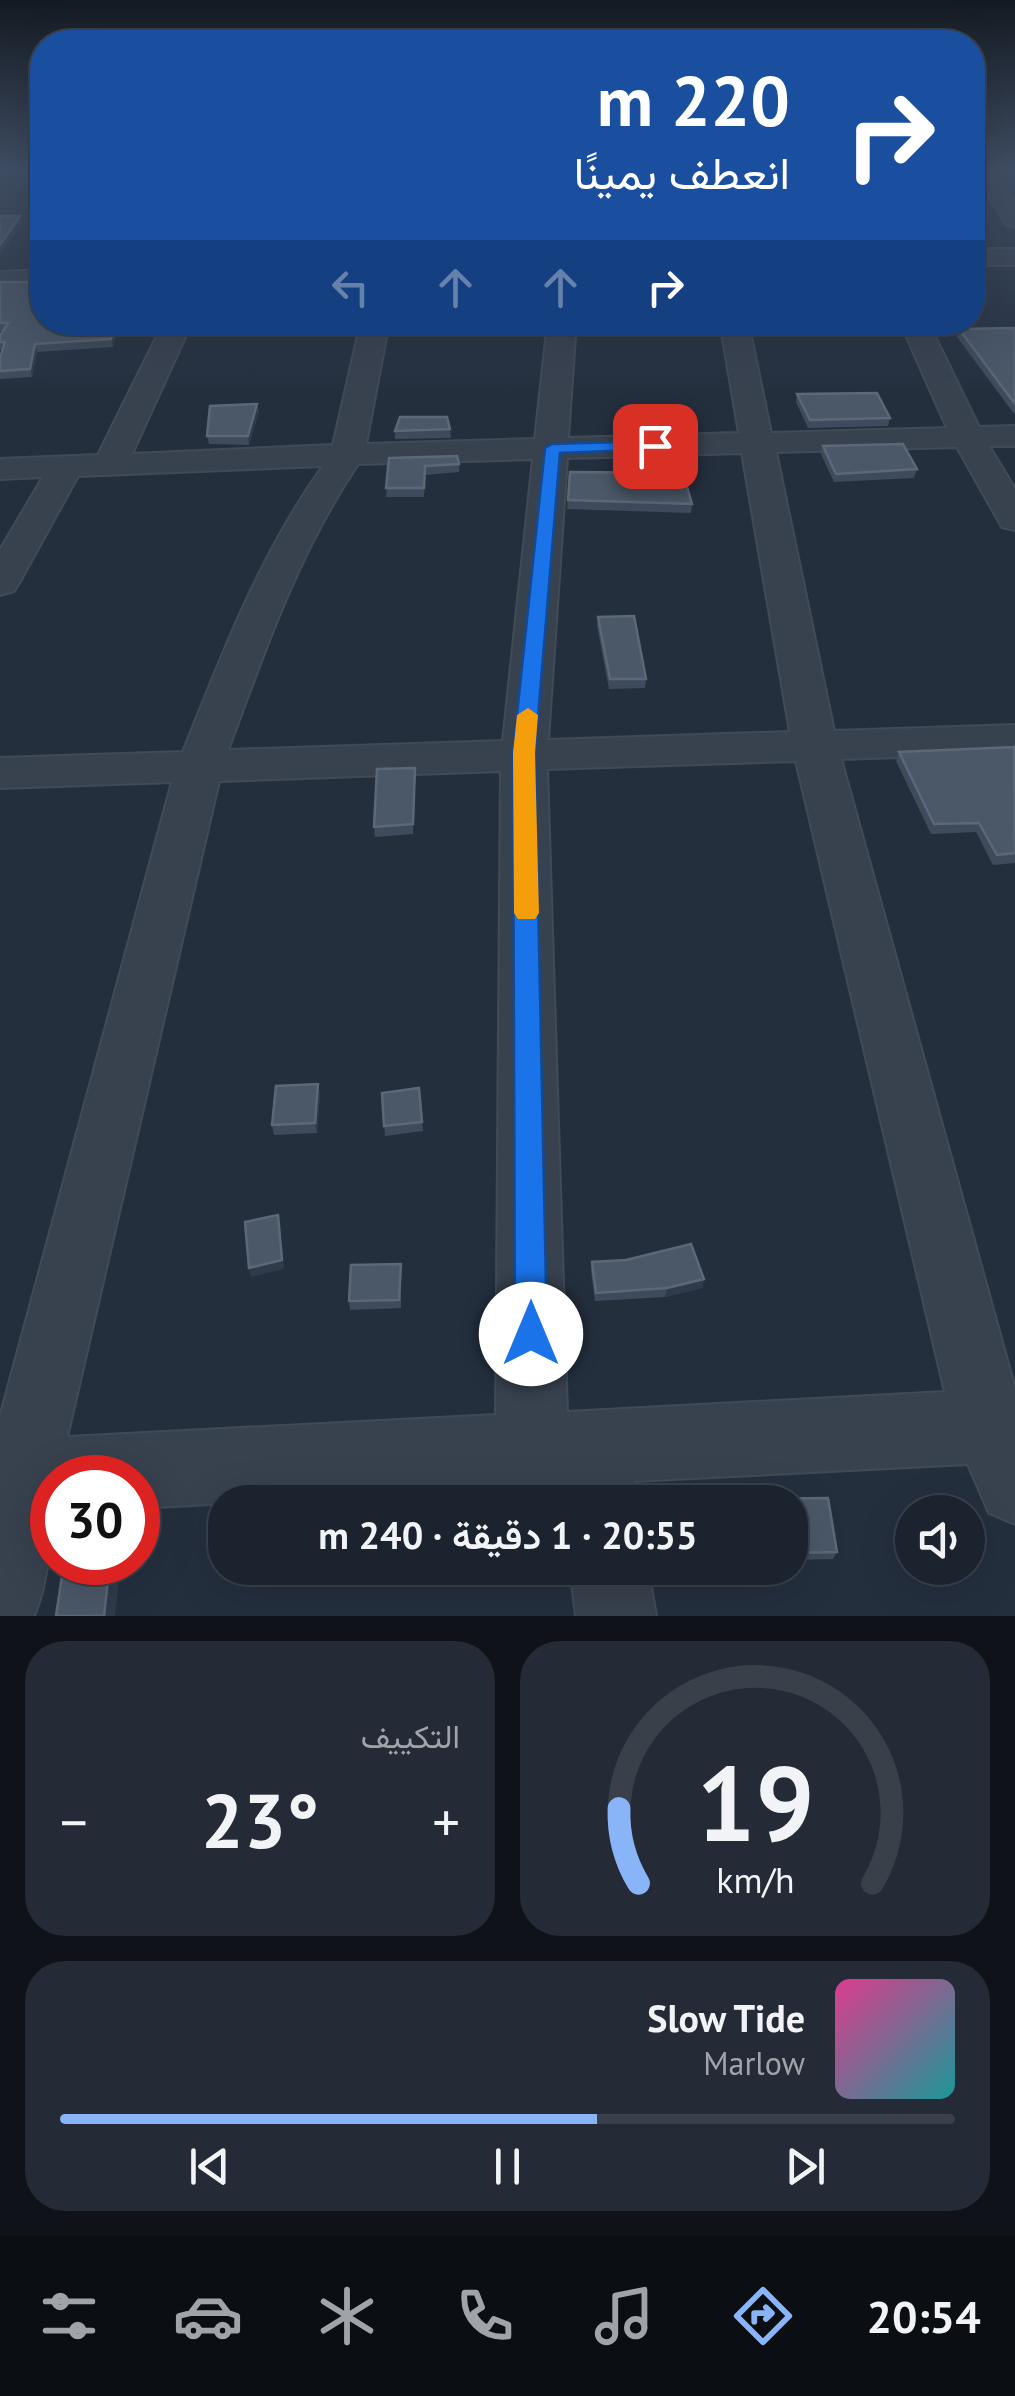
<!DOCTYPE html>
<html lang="ar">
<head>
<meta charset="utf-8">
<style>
	:root { --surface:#1b232e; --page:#242b36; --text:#f1f3f6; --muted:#a0a4aa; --line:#39404a; --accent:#8ab4f8 }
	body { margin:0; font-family:"PT Sans",Vazirmatn,sans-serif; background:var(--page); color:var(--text); direction:rtl; height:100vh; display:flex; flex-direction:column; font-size:38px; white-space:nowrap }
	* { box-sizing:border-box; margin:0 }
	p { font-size:32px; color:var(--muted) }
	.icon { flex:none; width:55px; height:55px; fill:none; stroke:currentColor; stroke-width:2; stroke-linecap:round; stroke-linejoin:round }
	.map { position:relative; height:1616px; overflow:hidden; direction:ltr }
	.drawer { display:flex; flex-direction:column; gap:25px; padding:25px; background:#0f1319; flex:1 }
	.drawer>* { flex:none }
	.guide { position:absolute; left:30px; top:30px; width:955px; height:305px; border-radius:40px; box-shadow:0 10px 40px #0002,0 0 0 2px var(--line); direction:rtl; background:#1a4fa0; color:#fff; overflow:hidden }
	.fabs { position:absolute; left:895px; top:1495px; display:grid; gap:20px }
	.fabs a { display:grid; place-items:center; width:90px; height:90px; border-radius:50%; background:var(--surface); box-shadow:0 10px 40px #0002,0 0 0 2px var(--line); font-size:50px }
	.speed { position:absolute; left:30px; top:1455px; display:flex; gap:20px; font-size:50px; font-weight:700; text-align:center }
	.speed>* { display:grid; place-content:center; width:130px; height:130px; border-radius:50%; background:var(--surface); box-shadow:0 10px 40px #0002,0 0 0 2px var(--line); line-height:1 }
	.speed .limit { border:15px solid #d22; background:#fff; color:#111 }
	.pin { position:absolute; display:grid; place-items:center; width:85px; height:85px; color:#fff; margin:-42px; border-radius:20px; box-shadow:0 5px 15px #0006 }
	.me { position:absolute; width:110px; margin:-55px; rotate:0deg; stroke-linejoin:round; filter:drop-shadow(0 0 8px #0008) }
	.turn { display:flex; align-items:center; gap:35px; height:210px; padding:0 30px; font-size:45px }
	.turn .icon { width:130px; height:130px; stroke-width:2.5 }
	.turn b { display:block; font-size:70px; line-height:85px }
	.lanes { display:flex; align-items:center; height:95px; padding:0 30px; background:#0003; justify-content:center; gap:50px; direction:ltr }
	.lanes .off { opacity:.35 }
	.big { font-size:75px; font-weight:600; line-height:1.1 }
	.drawer .widget { flex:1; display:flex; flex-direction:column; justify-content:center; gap:15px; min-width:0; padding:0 35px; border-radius:40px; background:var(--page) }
	.drawer .dial { align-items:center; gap:0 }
	.dial svg { height:260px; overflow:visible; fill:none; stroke:var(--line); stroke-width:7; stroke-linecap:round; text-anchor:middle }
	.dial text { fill:var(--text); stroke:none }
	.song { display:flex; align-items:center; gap:30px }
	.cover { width:120px; height:120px; border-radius:15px; background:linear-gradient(135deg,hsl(330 70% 55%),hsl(180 70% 35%)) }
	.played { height:10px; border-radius:5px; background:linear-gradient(90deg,var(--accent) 60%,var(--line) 60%) }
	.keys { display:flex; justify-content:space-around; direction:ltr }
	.heat { display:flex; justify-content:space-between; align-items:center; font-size:55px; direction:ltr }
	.drawer .tiles { flex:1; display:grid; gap:25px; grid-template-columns:1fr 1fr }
	.widget:last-child { grid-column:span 2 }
	.trip { position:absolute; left:208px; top:1485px; width:600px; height:100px; border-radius:40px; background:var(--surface); box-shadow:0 10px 40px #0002,0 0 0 2px var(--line); font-weight:600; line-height:100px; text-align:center; direction:rtl }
	.tabs { display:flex; height:160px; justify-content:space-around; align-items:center; background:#0b0e12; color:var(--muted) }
	.tabs .icon { width:70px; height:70px }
	.tabs .selected { color:var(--accent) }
	.tabs b { font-size:45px; color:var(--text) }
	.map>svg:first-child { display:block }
</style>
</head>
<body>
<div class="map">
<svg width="1015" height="1616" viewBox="0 0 1015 1616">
	<rect width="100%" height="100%" fill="#242f3e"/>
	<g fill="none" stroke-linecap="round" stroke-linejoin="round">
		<defs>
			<path id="street" d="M 972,168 L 992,168 L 1015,202 L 1015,227 L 1007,225 Z
				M 972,249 L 1015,249 L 1015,265 L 972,265 Z
				M 42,270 L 42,286 L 0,288 L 0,272 Z
				M 164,322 L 192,322 L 132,454 L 333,445 L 361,322 L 389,322 L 366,444 L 535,439 L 548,322 L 576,322 L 568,438 L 739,433 L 720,322 L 748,322 L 771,433 L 947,428 L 900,322 L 928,322 L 979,427 L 1015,426 L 1015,446 L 989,446 L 1015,489 L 1015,530 L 1002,527 L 957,447 L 776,452 L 834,731 L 1015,725 L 1015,753 L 841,759 L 1015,1389 L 1015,1524 L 989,1513 L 968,1464 L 634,1481 L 637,1502 L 563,1502 L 560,1485 L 138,1508 L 138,1478 L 52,1478 C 52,1522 51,1575 34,1616 L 0,1616 L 0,1417 L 172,782 L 0,788 L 0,758 L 183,752 C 223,652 260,554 323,466 L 78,476 L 19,583 L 14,591 L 0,595 L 0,550 L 43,477 L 0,479 L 0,459 L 98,455 ZM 742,453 L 790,732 L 548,740 L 567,458 ZM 533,459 L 503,741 L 228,750 C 265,650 298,553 358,464 ZM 796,761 L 945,1392 L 567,1412 L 547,769 ZM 501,771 L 496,1415 L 67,1437 L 219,781 Z
				M 570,1568 L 648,1568 L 656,1616 L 576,1616 Z"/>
		</defs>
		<use href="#street" stroke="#414a57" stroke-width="4"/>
		<use href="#street" fill="#38414e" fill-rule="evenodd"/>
	</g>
	<path fill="#3f4b5c" d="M 0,282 L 40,282 L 42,322 L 120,322 L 113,347 L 37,352 L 32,377 L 0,379 L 0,358 L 2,350 L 0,350 L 0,336 L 3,331 L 0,331 Z
		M 1015,328 L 1015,415 L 957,337 L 959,329 Z
		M 797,394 L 890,418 L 888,426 L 808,428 L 796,402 Z
		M 257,404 L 259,412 L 249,445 L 209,444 L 207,436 Z
		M 450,429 L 451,438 L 395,439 L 395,431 Z
		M 823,446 L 917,469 L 914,478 L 834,482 L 821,454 Z
		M 389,458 L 459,464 L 459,472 L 425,475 L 424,497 L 386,497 Z
		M 570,472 L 692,504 L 691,513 L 567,509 Z
		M 598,617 L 646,679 L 645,688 L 609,689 L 597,626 Z
		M 1015,749 L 1015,863 L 993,865 L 976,832 L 931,834 L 896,761 L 899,752 Z
		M 415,768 L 413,834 L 375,837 L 374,827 Z
		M 318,1084 L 320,1094 L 317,1133 L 274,1135 L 272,1125 Z
		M 419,1088 L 423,1131 L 385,1136 L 382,1093 Z
		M 592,1262 L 704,1279 L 702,1288 L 665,1297 L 595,1301 L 591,1271 Z
		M 401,1264 L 401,1308 L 350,1310 L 349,1301 Z
		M 828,1498 L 837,1552 L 833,1559 L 790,1560 L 790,1502 L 747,1502 L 749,1499 Z"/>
	<path fill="#2f3b4b" d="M 20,216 L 22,223 L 0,255 L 0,245 Z
		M 116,322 L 120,322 L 113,347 L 111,339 Z
		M 35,344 L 37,352 L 32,377 L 30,369 Z
		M 257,404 L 259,412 L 249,445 L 248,436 Z
		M 318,1084 L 320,1094 L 317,1133 L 315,1123 Z
		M 278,1215 L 284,1269 L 251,1277 L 249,1268 Z
		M 704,1279 L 702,1288 L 665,1297 L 667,1288 Z
		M 110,1562 L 121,1562 L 115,1616 L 104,1616 Z"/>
	<path fill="#4b5868" stroke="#5c6777" stroke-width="2.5" d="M 0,216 L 20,216 L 0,245 Z
		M 42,280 L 42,322 L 116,322 L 111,339 L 35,344 L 30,369 L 0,371 L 0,358 L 5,342 L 0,342 L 0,336 L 8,323 L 0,323 L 0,282 L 40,282 Z
		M 1015,328 L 1015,404 L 959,329 Z
		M 877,393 L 890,418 L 810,420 L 797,394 Z
		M 257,404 L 248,436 L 207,436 L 210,406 Z
		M 400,417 L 447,417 L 450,429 L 395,431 Z
		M 903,444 L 917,469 L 836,474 L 823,446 Z
		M 457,456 L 459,464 L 425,466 L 424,488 L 386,488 L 389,458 Z
		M 570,472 L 683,473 L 692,504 L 568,500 Z
		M 634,616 L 646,679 L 610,679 L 598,617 Z
		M 1014,747 L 1015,853 L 997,855 L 979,823 L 934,824 L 899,752 Z
		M 415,768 L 413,824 L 374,827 L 377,769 Z
		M 318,1084 L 315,1123 L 272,1125 L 276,1086 Z
		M 419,1088 L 422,1122 L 384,1126 L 382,1093 Z
		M 278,1215 L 282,1260 L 249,1268 L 245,1222 Z
		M 691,1244 L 704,1279 L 667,1288 L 596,1293 L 592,1262 L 626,1260 Z
		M 401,1264 L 399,1300 L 349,1301 L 351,1265 Z
		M 828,1498 L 837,1552 L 790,1553 L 790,1502 L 749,1502 L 749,1499 Z
		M 64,1562 L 110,1562 L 104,1616 L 56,1616 Z"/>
	<linearGradient id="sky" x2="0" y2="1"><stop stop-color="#141a22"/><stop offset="0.43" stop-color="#3f4d63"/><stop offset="1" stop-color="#3f4d63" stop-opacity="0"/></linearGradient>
	<rect width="1015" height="394" fill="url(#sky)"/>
	<path fill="#1a73e8" stroke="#114b97" stroke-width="2.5" d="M 655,441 L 663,446 L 660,449 L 560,453 L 535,753 L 547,1334 L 543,1346 L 531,1351 L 519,1346 L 515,1334 L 513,753 L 545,448 L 552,444 Z"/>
	<path fill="#f59e0b" d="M 528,708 L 538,715 L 535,753 L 539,913 L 535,919 L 518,919 L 514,913 L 513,753 L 517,715 Z"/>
</svg>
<div class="fabs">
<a><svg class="icon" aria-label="sound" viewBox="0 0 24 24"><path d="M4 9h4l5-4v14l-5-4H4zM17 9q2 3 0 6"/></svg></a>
</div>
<div class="speed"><div class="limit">30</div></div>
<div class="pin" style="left:655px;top:446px;background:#d93025"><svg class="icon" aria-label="arrive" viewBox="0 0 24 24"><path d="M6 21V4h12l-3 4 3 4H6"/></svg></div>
<svg class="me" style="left:531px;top:1334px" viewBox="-20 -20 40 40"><circle r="19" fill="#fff"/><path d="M0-13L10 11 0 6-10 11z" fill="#1a73e8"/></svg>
<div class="trip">20:55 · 1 دقيقة · 240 m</div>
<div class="guide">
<div class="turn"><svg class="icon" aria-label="right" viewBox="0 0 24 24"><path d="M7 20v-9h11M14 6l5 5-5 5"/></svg><div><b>220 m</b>انعطف يمينًا</div></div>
<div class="lanes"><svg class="icon off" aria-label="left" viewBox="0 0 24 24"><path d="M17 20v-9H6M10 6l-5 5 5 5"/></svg><svg class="icon off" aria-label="ahead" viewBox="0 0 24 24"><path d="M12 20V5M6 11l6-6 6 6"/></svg><svg class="icon off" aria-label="ahead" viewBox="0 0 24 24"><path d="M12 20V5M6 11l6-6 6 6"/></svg><svg class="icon" aria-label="right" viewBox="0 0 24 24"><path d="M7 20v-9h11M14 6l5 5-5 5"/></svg></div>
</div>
</div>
<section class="drawer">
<div class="tiles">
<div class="widget dial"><svg viewBox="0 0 100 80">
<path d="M14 69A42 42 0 1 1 86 69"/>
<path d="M14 69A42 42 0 0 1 8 46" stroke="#8ab4f8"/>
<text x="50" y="56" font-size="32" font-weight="700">19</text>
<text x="50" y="72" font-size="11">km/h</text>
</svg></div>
<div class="widget"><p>التكييف</p>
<div class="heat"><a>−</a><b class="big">23°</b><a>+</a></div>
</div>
<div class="widget">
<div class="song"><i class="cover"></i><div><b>Slow Tide</b><p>Marlow</p></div></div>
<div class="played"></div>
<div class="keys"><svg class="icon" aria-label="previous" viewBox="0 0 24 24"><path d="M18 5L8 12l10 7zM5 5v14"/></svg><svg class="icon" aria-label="pause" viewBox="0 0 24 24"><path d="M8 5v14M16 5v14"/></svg><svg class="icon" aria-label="next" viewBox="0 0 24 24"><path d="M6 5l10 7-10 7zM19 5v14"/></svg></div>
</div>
</div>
</section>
<nav class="tabs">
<b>20:54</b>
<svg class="icon selected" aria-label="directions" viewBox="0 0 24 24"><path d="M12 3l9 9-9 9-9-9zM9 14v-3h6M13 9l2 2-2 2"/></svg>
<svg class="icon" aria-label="music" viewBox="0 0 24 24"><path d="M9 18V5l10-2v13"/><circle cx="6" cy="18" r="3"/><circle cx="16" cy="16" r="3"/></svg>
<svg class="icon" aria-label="phone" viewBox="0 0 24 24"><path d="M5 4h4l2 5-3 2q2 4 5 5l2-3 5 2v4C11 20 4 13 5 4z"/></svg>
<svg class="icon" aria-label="climate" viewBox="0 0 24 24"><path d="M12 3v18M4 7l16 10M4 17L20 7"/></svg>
<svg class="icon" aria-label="car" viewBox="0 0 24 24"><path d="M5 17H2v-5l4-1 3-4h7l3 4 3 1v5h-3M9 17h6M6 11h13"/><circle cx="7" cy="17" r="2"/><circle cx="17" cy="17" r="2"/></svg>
<svg class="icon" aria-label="filters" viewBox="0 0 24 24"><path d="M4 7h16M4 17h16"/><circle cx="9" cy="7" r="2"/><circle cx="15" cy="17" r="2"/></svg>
</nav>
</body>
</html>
